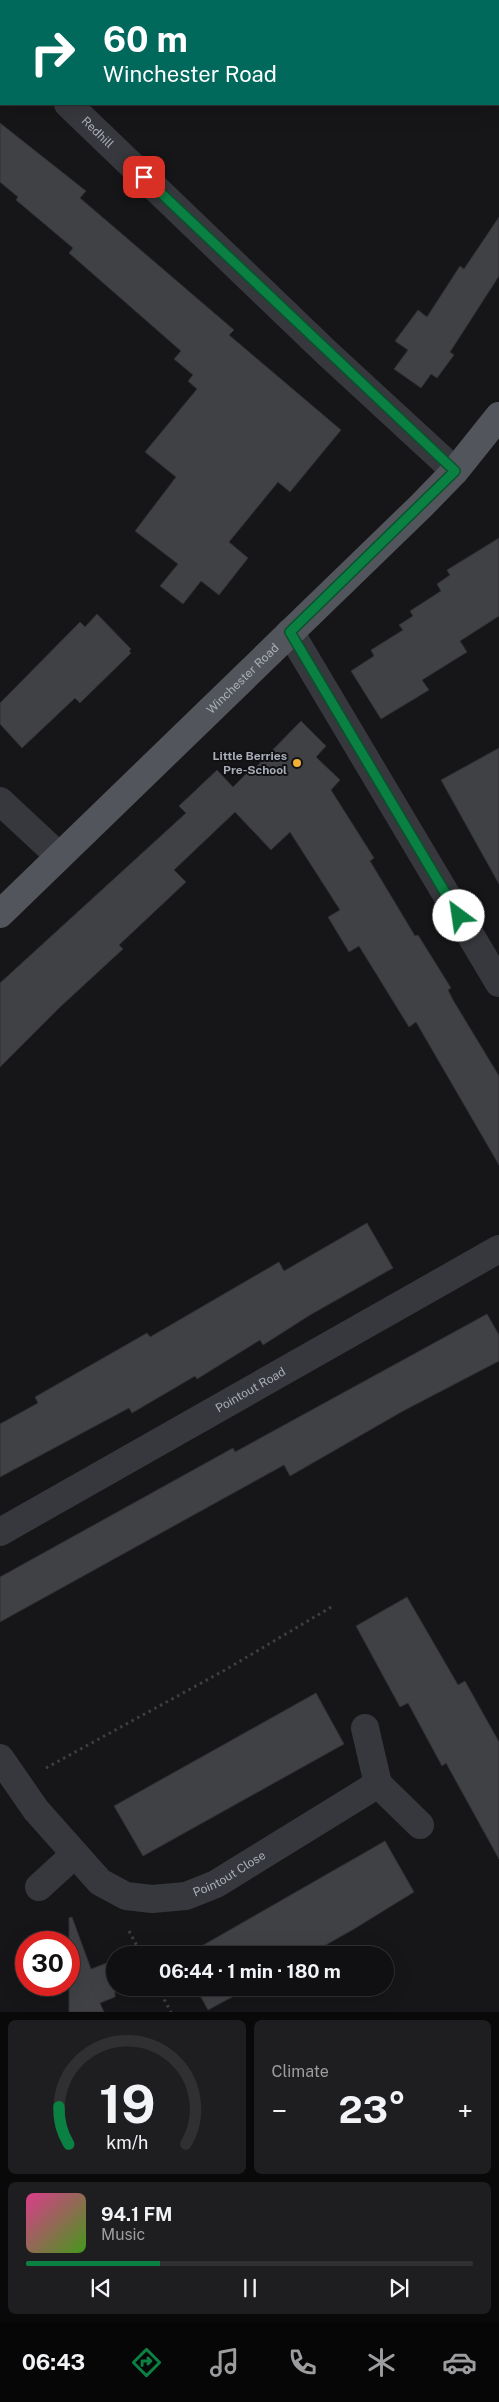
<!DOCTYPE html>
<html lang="en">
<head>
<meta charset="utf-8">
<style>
	:root { --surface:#101012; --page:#1e1e20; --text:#f1f3f6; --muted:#9c9d9f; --line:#303032; --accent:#0b8043 }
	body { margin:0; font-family:"Public Sans",sans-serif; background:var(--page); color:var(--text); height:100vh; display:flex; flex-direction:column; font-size:19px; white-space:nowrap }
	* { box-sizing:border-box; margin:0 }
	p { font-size:16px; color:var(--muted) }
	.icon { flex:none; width:28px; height:28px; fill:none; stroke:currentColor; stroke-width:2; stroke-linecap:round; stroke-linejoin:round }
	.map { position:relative; height:2012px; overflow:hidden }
	.details { display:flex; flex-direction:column; gap:8px; padding:8px; background:#09090a; flex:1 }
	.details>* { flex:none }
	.hud { position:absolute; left:0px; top:0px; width:500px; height:105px; box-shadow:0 5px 20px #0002,0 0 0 1px var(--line); background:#00695c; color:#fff; overflow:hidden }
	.speed { position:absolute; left:15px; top:1931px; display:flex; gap:10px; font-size:25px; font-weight:700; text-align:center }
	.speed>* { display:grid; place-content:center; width:65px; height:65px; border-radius:50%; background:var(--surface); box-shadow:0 5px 20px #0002,0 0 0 1px var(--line); line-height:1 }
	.speed .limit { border:8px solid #d22; background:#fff; color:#111 }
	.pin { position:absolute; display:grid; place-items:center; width:42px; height:42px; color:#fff; margin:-21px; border-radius:10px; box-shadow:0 2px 8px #0006 }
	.me { position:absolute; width:55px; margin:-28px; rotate:329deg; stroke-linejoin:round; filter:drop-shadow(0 0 4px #0008) }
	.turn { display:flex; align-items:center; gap:18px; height:105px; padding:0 20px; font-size:22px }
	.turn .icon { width:65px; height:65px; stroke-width:2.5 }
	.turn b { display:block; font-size:35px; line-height:42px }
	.big { font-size:38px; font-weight:700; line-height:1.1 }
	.details .card { flex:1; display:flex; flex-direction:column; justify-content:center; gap:8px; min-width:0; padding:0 18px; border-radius:8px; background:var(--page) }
	.details .dial { align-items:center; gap:0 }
	.dial svg { height:130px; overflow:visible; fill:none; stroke:var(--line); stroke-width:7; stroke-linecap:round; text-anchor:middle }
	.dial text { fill:var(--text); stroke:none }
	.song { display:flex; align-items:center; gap:15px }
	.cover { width:60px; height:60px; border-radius:8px; background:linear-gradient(135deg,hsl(330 70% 55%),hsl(100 70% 35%)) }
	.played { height:5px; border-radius:2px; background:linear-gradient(90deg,var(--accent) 30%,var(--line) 30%) }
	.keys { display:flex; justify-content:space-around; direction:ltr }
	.heat { display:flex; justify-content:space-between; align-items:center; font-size:28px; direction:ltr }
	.details .tiles { flex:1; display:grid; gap:8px; grid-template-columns:1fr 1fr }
	.card:last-child { grid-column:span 2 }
	.trip { position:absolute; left:106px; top:1946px; width:288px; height:50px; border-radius:25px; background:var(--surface); box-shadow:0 5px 20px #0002,0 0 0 1px var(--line); font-weight:700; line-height:50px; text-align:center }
	.tabs { display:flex; height:80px; justify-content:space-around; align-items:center; background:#060607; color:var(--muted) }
	.tabs .icon { width:35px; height:35px }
	.tabs .on { color:var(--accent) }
	.tabs b { font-size:22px; color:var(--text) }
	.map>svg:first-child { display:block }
</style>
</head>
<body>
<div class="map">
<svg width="499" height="2012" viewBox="0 0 499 2012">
	<rect width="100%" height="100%" fill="#161618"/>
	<path fill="#404145" stroke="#303034" d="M 0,123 L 86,191 L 80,198 L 234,330 L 229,335 L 341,430 L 290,492 L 278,482 L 229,542 L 248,558 L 219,595 L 201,581 L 183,604 L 160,586 L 178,564 L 135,531 L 176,477 L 145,452 L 197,389 L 188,381 L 193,375 L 174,359 L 181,351 L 69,253 L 73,248 L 16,200 L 18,197 L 0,182 Z
		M 499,217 L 499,276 L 450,352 L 454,355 L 437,378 L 431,374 L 421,388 L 394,369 L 408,350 L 395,341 L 418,310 L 427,317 L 460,266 L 464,269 Z
		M 499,538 L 499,616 L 460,641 L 467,652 L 422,680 L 429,690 L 381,719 L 351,671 L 374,656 L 371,650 L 403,630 L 399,625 L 413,616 L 410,611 L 441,591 L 437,584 L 450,575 L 447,570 Z
		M 97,614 L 131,649 L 129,651 L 131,653 L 80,703 L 75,698 L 22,748 L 0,724 L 0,703 L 80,622 L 85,627 Z
		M 301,721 L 326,746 L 316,757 L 340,780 L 331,790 L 374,858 L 370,861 L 415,936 L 418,935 L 451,988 L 448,990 L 453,1000 L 499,1076 L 499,1165 L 416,1022 L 409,1027 L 359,946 L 349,952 L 328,917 L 340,910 L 290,832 L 271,850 L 235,812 L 174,870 L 186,882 L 119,945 L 123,949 L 59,1008 L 0,1067 L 0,983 L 186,813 L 179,806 L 217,770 L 233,787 L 249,771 L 251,772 Z
		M 499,748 L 499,884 L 441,780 Z
		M 367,1223 L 393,1268 L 310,1315 L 263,1345 L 260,1340 L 197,1379 L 195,1376 L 132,1413 L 129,1408 L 0,1477 L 0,1424 L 38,1403 L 35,1397 L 147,1333 L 150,1337 L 279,1262 L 284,1271 Z
		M 487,1314 L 499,1335 L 499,1361 L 403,1411 L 290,1476 L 284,1465 L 0,1622 L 0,1577 L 233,1448 L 235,1452 Z
		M 407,1597 L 458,1685 L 465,1681 L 499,1742 L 499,1859 L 446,1763 L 442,1766 L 408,1703 L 400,1707 L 356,1626 Z
		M 316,1693 L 344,1744 L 143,1856 L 114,1806 Z
		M 385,1841 L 414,1892 L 354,1929 L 308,1955 L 186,1955 Z
		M 72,1917 L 91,1969 L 115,1960 L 115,1997 L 100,2003 L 104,2012 L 69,2012 L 69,1918 Z
		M 196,1988 L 249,1988 L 208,2010 Z"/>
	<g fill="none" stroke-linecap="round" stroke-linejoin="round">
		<path stroke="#3d3f44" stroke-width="3" stroke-dasharray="2.5 4" stroke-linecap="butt" d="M 46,1768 L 225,1670 L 333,1606
			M 129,1931 L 142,1955
			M 158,1988 L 171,2012"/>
		<g stroke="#37383d" stroke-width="28">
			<path d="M 0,42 L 0,44"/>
			<path id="s1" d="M 68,104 L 327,353 L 455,471"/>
			<path d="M 290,632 L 499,983"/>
			<path d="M 0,801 L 59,856"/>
			<path id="s2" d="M 0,1532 L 499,1249"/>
			<path id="s3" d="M 0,1758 L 36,1810 L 100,1882 L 126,1896 L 152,1899 L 186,1896 L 216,1884 L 378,1784 L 365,1728"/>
			<path d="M 378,1784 L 420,1825"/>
			<path d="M 39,1887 L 74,1855"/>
		</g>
		<path stroke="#53555c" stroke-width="28" id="s4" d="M 0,914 L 422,505 L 455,471 L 499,416"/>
	</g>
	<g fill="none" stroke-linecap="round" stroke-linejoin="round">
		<defs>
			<path id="route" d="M 144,177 L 455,471 L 290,632 L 459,916"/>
		</defs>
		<use href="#route" stroke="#07532c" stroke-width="12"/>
		<use href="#route" stroke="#0b8043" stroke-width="9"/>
	</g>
	<circle fill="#f2b134" stroke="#111113" stroke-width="2" cx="297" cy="763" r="5"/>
	<g text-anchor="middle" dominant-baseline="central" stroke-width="4" stroke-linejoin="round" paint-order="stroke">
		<g font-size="12" fill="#a8adb8" stroke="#111113">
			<text stroke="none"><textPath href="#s1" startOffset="41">Redhill</textPath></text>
			<text stroke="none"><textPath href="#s4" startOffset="338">Winchester Road</textPath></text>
			<text stroke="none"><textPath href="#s2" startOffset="288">Pointout Road</textPath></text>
			<text stroke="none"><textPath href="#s3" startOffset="298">Pointout Close</textPath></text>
		</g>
		<g font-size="12" font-weight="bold" fill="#a8adb8" stroke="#111113" text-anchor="end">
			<text x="287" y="756">Little Berries<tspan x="287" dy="14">Pre-School</tspan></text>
		</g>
	</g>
</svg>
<div class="speed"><div class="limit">30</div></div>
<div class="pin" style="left:144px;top:177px;background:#d93025"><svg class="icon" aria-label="arrive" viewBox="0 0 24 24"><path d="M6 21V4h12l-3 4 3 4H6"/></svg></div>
<svg class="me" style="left:459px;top:916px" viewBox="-20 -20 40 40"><circle r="19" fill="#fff"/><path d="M0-13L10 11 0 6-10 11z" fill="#0b8043"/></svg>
<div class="trip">06:44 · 1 min · 180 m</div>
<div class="hud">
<div class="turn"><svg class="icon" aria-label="right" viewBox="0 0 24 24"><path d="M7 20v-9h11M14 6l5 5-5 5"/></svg><div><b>60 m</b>Winchester Road</div></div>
</div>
</div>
<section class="details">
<div class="tiles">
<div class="card dial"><svg viewBox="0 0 100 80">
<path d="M14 69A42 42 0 1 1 86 69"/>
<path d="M14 69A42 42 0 0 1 8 46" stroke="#0b8043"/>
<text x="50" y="56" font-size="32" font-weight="700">19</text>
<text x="50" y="72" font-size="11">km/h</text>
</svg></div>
<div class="card"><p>Climate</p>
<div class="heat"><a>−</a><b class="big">23°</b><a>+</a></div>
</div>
<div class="card">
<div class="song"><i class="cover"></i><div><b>94.1 FM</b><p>Music</p></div></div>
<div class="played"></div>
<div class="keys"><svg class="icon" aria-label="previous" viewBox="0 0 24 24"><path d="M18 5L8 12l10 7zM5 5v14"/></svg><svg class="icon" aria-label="pause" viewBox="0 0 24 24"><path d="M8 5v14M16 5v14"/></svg><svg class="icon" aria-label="next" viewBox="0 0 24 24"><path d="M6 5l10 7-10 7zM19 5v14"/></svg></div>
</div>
</div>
</section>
<nav class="tabs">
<b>06:43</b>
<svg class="icon on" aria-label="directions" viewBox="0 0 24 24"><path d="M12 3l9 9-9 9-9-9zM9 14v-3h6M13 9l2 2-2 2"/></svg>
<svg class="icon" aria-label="music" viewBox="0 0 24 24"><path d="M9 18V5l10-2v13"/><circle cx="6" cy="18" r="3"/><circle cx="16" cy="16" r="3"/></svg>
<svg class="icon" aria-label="phone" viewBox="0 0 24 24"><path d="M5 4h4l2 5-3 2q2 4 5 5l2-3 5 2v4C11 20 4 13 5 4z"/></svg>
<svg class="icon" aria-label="climate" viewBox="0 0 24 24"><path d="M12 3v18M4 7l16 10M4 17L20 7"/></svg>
<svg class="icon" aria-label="car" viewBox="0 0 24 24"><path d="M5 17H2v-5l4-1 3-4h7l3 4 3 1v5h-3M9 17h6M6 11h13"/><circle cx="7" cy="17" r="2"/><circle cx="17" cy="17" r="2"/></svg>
</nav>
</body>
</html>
